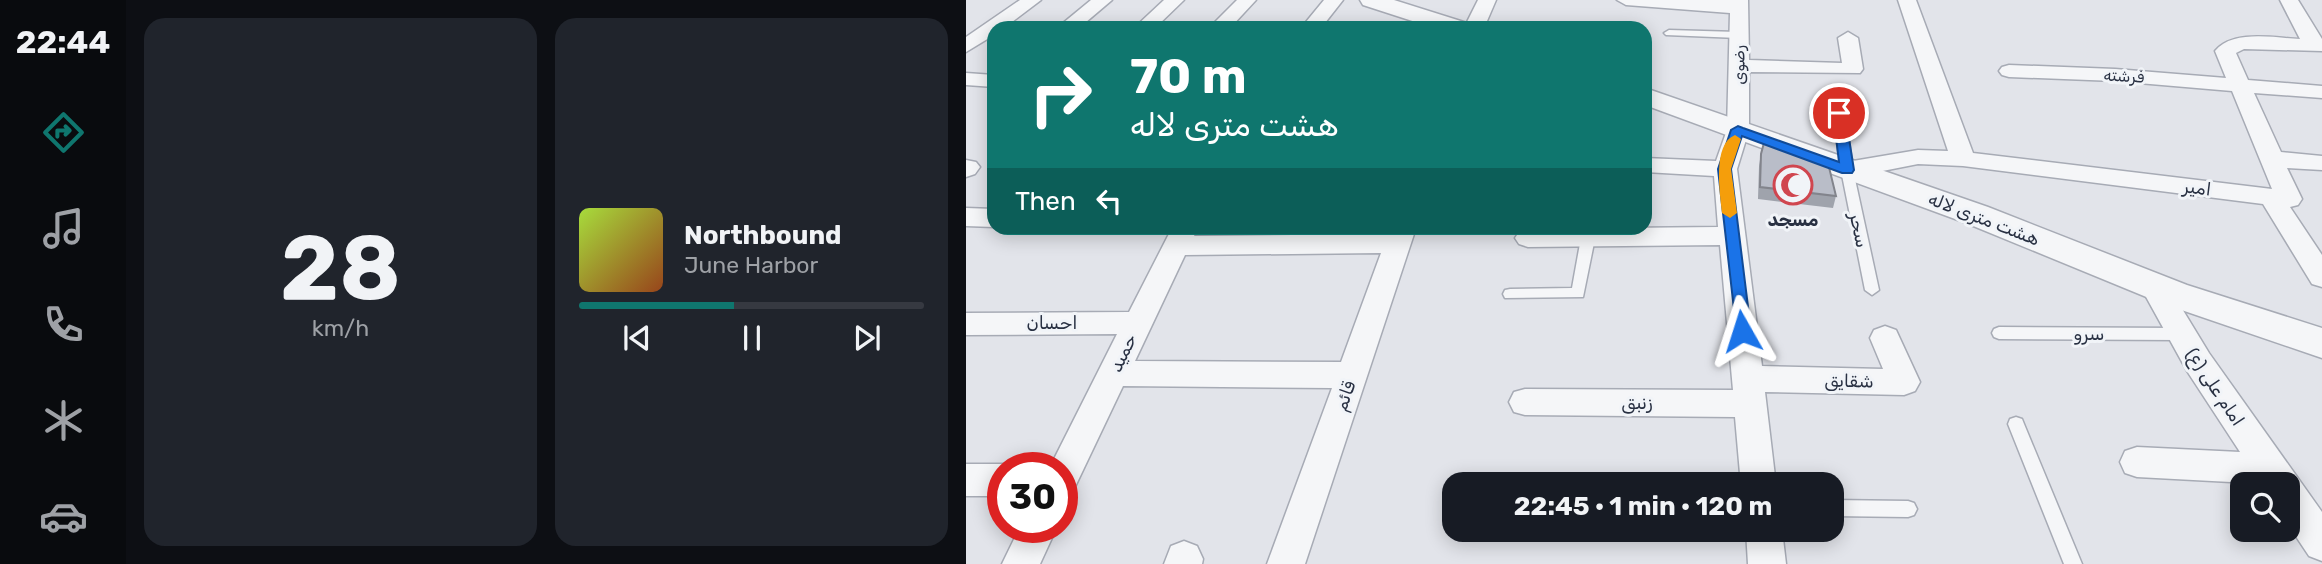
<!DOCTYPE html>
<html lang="en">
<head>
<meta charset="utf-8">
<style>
	:root { --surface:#171b24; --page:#20242c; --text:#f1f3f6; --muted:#9ea1a6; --line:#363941; --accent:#0f766e }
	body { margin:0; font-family:Rubik,Vazirmatn,sans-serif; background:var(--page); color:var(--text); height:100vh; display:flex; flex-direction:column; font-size:26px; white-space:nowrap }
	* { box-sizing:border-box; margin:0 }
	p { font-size:23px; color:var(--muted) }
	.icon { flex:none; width:38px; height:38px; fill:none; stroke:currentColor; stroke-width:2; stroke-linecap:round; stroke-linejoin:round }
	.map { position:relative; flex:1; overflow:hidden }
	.details { display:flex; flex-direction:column; gap:18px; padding:18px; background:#0d0f14; width:840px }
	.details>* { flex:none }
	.banner { position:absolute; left:21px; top:21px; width:665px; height:214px; border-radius:21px; box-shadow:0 4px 18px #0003; background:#0f766e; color:#fff; overflow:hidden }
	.controls { position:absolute; left:1264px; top:472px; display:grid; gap:14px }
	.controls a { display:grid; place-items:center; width:70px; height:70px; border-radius:14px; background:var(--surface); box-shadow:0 4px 18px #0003; font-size:35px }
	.speed { position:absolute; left:21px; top:452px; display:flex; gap:14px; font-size:35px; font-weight:700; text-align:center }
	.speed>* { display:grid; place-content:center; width:91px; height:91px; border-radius:50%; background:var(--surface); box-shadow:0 4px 18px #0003; line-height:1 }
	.speed .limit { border:10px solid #d22; background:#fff; color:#111 }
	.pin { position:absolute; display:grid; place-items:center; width:60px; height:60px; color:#fff; margin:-30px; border:4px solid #fff; border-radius:50%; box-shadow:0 2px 7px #0007 }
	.me { position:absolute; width:77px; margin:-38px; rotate:354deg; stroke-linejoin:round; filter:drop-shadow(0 0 5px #0008) }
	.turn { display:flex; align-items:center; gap:24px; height:147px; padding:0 28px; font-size:32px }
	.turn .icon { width:91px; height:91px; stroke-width:2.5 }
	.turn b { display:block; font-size:49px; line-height:60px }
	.then { display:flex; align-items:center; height:66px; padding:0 28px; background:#0003; gap:14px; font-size:26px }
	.details .widget { flex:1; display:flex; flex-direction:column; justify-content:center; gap:10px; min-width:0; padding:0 24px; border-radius:21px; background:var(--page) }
	.details .dial { align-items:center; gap:0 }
	.dial b { font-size:91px; line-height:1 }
	.song { display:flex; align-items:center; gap:21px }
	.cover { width:84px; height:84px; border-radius:10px; background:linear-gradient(135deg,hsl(80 70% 55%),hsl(20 70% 35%)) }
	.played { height:7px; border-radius:4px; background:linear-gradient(90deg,var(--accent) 45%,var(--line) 45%) }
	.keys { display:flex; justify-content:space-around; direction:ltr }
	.details .tiles { flex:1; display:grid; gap:18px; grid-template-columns:repeat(2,1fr) }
	.trip { position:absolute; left:476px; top:472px; width:402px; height:70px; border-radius:21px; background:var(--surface); box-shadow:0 4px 18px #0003; font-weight:700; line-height:70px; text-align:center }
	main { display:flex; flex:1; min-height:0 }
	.menu { display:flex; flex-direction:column; width:126px; justify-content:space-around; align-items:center; background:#090b0e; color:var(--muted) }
	.menu .icon { width:49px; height:49px }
	.menu .current { color:var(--accent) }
	.menu b { font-size:32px; color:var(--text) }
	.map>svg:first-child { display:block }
</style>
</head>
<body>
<main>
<nav class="menu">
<b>22:44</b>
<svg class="icon current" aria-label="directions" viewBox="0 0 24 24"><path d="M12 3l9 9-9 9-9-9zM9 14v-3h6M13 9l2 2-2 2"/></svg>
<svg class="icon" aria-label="music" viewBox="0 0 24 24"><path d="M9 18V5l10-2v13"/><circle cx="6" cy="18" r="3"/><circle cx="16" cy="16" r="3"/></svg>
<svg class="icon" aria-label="phone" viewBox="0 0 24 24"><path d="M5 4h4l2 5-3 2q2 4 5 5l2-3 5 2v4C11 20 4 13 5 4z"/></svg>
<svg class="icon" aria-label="climate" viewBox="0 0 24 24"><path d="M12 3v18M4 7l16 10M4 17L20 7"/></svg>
<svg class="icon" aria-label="car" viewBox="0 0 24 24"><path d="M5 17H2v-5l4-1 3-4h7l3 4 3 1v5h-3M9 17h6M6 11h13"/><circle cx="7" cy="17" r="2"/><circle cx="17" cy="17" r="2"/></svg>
</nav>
<section class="details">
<div class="tiles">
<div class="widget dial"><b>28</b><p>km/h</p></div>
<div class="widget">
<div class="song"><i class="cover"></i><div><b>Northbound</b><p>June Harbor</p></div></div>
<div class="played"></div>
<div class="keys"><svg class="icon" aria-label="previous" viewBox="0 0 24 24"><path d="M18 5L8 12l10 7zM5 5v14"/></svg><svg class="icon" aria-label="pause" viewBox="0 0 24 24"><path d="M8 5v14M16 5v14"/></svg><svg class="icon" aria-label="next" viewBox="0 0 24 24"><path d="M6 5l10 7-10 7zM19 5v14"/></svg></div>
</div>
</div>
</section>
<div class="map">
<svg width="1356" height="564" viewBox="0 0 1356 564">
	<rect width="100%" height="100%" fill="#e2e4ea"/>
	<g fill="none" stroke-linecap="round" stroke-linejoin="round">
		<defs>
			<path id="service" d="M 703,30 L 772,32 L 777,35 L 772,38 L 700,35 L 698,33 Z
				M 873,110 L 879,113 L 887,170 L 913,290 L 906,295 L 899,290 L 875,170 L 867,113 Z
				M 622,233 L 629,238 L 617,297 L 539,298 L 537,294 L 539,290 L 544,289 L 606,288 L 615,238 Z
				M 1033,327 L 1214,328 L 1219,330 L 1221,334 L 1219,338 L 1214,340 L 1033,339 L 1028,337 L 1026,333 L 1028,329 Z
				M 1050,417 L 1056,419 L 1058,424 L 1116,564 L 1098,564 L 1042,424 L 1044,419 Z
				M 866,500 L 942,501 L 948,503 L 951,509 L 948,515 L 942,517 L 866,516 Z"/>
			<path id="minor" d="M 54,0 L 75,0 L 38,28 L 28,28 L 28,35 L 0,52 L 0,37 Z
				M 125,0 L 146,0 L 113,28 L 91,28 Z
				M 198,0 L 218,0 L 189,28 L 168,28 Z
				M 271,0 L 290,0 L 264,28 L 243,28 Z
				M 358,0 L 377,0 L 355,28 L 335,28 Z
				M 512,0 L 530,0 L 518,28 L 498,28 Z
				M 651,0 L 782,0 L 783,60 L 876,63 L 872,38 L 882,32 L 892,38 L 897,69 L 894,73 L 783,72 L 783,130 L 771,169 L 796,366 L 917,369 L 904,338 L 908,330 L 919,326 L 930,330 L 954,382 L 949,391 L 938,395 L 799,392 L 810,485 L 775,485 L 769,417 L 559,415 L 548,412 L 543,402 L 548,392 L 559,389 L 767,390 L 754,245 L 562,247 L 553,244 L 549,238 L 553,232 L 562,229 L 752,227 L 748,176 L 679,172 L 679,158 L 750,161 L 761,130 L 764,13 L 660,5 Z
				M 932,0 L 950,0 L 1007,153 L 1306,189 L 1266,91 L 1149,81 L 1043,77 L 1036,75 L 1033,71 L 1036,67 L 1043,65 L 1149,69 L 1260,78 L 1249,51 C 1267,29 1309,38 1334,39 L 1314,0 L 1332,0 L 1356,39 L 1356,51 L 1278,49 L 1270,53 L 1282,80 L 1356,86 L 1356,98 L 1288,93 L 1315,152 L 1356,156 L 1356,170 L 1321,168 L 1336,199 L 1332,205 L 1324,207 L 1356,255 L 1356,287 L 1346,284 L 1297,204 L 997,166 L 952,164 L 881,178 L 872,175 L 869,170 L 872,165 L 881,162 L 952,150 L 982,151 Z
				M 0,73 L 28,75 L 28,87 L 0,85 Z
				M 0,160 L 10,162 L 14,167 L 9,174 L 0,177 Z
				M 0,208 L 28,209 L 28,227 L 0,226 Z
				M 206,228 L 232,228 L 228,236 L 422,234 L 424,228 L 450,228 L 339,564 L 301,564 L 366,388 L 157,386 L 108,489 L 96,494 L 96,467 L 84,467 L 151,334 L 0,335 L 0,313 L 163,312 ZM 415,253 L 375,362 L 169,361 L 219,255 Z
				M 1188,276 L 1198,279 L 1243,353 L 1356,512 L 1356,561 L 1343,556 L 1321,523 L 1321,485 L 1171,477 L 1159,473 L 1154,462 L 1159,451 L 1171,447 L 1274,452 L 1221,371 L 1174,286 L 1178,279 Z
				M 0,464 L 37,464 L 45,467 L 37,467 L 37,496 L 0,496 Z
				M 54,527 L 91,527 L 74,564 L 36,564 Z
				M 780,530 L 816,530 L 820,564 L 782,564 Z
				M 218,541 L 231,546 L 237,559 L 236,564 L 198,564 L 205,546 Z"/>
			<path id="tertiary" d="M 394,0 L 428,0 L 501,23 L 504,28 L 468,28 L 397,5 Z
				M 679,88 L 1022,207 L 1221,285 L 1356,328 L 1356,358 L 1195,303 L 1000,223 L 679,105 Z"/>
		</defs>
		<use href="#service" stroke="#a7abb5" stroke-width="3"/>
		<use href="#minor" stroke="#a7abb5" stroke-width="3"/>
		<use href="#tertiary" stroke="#a7abb5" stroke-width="3"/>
		<use href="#service" fill="#f5f6f8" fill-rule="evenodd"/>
		<use href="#minor" fill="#f5f6f8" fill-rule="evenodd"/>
		<use href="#tertiary" fill="#f5f6f8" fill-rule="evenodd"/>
	</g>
	<path fill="#9fa3ac" d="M 795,154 L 870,196 L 867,208 L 792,199 L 793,166 Z"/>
	<path fill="#b9bdc8" stroke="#82848c" stroke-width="2" d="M 799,139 L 861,159 L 870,196 L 794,187 L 795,154 Z"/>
	<path fill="#1a73e8" stroke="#114b97" stroke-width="2" d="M 873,109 L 879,113 L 888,170 L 886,173 L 876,173 L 776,136 L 765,169 L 785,331 L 782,336 L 771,336 L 752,169 L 765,130 L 772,126 L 777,128 L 873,162 L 867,113 Z"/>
	<path fill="#f59e0b" d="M 769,135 L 775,139 L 765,169 L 771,213 L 764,218 L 756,213 C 754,193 746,144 769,135 Z"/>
	<defs>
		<symbol id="mosque-ring" viewBox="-11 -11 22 22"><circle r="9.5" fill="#f1f4f8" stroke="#d0464f" stroke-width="1.5"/><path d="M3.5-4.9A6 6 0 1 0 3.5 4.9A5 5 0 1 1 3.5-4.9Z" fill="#d0464f"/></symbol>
	</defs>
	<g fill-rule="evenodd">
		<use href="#mosque-ring" x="805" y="163" width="44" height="44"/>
	</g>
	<g text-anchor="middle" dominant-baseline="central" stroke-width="6" stroke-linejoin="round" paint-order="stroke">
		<g font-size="16" fill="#293143" stroke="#f1f4f8">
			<text transform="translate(773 65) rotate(-91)">رضوی</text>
			<text transform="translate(1158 76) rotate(3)">فرشته</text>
		</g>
		<g font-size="18" fill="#293143" stroke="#f1f4f8">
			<text transform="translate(1231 188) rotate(7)">امیر</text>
			<text transform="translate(1018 219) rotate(21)">هشت متری لاله</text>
			<text transform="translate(893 230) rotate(78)">سحر</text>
			<text x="86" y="323">احسان</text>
			<text x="1123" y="334">سرو</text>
			<text transform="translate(157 353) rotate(-64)">حمید</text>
			<text transform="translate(883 381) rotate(1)">شقایق</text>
			<text transform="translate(1249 387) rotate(56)">امام علی (ع)</text>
			<text transform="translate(379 396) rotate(-71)">قائم</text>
			<text x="671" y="403">زنبق</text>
		</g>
		<g font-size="18" font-weight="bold" fill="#293143" stroke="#f1f4f8">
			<text x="827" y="220">مسجد</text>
		</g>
	</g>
</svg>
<div class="controls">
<a><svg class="icon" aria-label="search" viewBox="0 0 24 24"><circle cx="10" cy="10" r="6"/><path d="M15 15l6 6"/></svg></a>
</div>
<div class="speed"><div class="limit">30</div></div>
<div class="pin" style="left:873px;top:113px;background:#d93025"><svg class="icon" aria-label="arrive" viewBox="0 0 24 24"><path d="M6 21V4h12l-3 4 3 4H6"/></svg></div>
<svg class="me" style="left:776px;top:331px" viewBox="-20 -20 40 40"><path d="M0-17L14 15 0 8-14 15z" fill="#1a73e8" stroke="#fff" stroke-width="4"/></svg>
<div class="trip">22:45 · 1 min · 120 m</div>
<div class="banner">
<div class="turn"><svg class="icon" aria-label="right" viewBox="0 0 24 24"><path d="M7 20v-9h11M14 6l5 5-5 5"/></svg><div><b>70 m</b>هشت متری لاله</div></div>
<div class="then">Then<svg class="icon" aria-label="left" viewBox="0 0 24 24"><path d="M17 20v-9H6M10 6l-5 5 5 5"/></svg></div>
</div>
</div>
</main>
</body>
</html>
